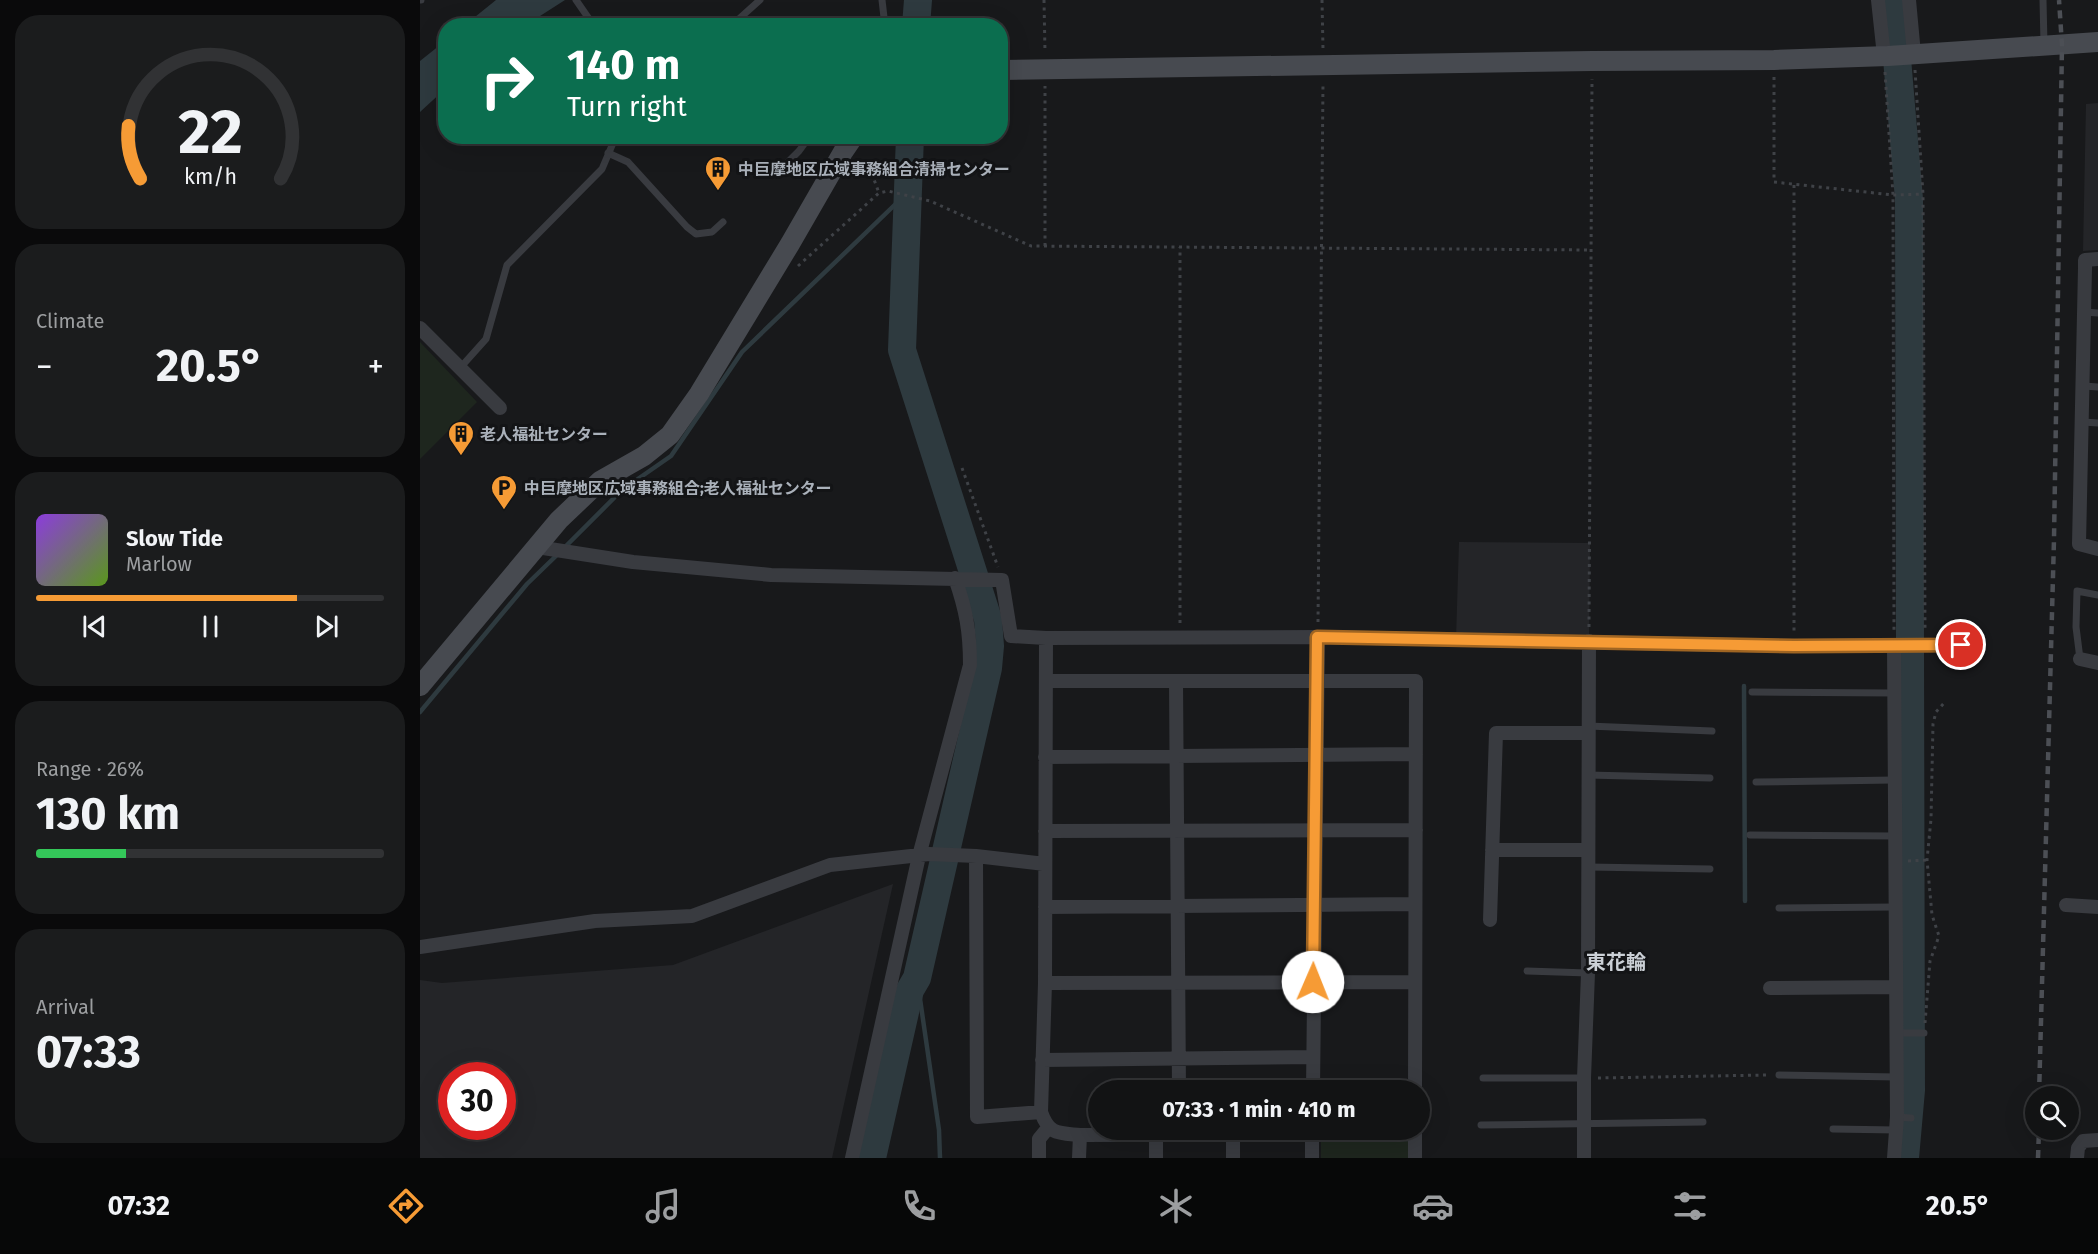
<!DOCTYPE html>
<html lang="en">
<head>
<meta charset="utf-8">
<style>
	:root { --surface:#121314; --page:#1b1c1d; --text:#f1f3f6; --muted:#9c9ea0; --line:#313234; --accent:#f69b35 }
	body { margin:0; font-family:"Fira Sans","Noto Sans JP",sans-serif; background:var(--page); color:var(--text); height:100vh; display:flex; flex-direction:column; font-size:22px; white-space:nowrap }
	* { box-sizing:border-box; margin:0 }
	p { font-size:20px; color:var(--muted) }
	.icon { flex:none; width:33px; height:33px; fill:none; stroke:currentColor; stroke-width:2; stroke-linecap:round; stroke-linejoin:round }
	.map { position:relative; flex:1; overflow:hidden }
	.drawer { display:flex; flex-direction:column; gap:15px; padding:15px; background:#0a0a0b; width:420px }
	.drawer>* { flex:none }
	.guide { position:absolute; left:18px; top:18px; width:570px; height:126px; border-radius:24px; box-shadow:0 6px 24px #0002,0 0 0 2px var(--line); background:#0b6e4f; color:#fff; overflow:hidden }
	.fabs { position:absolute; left:1605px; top:1086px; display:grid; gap:12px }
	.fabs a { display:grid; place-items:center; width:54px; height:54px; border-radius:50%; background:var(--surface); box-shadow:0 6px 24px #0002,0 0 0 2px var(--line); font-size:30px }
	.speed { position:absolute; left:18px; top:1062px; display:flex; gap:12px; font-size:30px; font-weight:700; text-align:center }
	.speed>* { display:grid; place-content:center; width:78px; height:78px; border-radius:50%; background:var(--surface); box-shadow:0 6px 24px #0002,0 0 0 2px var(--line); line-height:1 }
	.speed .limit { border:9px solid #d22; background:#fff; color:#111 }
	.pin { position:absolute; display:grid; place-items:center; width:51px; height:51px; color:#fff; margin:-26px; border:3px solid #fff; border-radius:50%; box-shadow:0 2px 6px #0007 }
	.me { position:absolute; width:66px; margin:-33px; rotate:1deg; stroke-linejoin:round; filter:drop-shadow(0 0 4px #0008) }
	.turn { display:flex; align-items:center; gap:21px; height:126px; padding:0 30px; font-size:27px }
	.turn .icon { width:78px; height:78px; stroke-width:2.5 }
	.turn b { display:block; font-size:42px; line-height:51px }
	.big { font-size:45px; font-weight:700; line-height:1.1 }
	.drawer .card { flex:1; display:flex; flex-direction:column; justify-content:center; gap:9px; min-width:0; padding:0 21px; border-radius:24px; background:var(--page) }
	.drawer .dial { align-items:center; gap:0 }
	.dial svg { height:156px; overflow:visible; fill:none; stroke:var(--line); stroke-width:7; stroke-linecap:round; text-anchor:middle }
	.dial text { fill:var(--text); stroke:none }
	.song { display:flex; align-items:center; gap:18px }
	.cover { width:72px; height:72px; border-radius:9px; background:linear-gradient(135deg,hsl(270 70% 55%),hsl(90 70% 35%)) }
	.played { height:6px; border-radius:3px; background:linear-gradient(90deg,var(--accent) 75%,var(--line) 75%) }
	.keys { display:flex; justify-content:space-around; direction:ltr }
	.heat { display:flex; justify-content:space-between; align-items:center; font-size:33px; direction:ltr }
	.charge { height:9px; border-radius:4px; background:linear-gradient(90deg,#34c759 26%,var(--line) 0) }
	.trip { position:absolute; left:668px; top:1080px; width:342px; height:60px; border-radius:30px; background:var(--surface); box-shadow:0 6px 24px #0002,0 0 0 2px var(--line); font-weight:700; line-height:60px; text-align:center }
	.tab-bar { display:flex; height:96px; justify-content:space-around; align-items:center; background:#070808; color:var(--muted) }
	.tab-bar .icon { width:42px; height:42px }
	.tab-bar .active { color:var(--accent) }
	.tab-bar b { font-size:27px; color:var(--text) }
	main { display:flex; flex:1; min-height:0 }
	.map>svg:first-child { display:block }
</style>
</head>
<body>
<main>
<section class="drawer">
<div class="card dial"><svg viewBox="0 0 100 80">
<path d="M14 69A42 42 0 1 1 86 69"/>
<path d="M14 69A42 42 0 0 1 8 42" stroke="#f69b35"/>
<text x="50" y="56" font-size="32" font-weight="700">22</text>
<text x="50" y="72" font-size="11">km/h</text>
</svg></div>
<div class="card"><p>Climate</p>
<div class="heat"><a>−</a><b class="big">20.5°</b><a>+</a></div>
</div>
<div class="card">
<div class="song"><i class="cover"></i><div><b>Slow Tide</b><p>Marlow</p></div></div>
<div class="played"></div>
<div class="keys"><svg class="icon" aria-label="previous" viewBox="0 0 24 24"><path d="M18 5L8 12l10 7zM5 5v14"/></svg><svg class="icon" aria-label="pause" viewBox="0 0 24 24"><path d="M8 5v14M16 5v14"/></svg><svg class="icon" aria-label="next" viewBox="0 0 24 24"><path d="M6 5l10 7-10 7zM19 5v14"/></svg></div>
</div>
<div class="card"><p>Range · 26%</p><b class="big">130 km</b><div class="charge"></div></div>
<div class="card"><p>Arrival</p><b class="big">07:33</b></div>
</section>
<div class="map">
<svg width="1678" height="1158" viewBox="0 0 1678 1158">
	<rect width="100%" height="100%" fill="#18191b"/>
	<path fill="#242528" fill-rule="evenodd" d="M 1678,103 L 1678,250 L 1663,251 L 1666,104 Z
		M 1039,542 L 1170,543 L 1169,641 L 1036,639 Z
		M 473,884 L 412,1158 L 0,1158 L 0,980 L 22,983 L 253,965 ZM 32,1076 L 82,1076 L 82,1126 L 32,1126 Z"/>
	<path fill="#1e261e" d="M 0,342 L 57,402 L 0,459 Z
		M 901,1141 L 989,1141 L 989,1158 L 901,1158 Z"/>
	<path fill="#2e3a3f" d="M 76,0 L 145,0 L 106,25 L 45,25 Z
		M 25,41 L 25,89 L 0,112 L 0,61 Z"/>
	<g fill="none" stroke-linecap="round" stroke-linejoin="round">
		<path stroke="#2e3a3f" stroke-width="4.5" d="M 144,548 L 202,490 L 251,456 L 322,352 L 486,194
			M 1324,686 L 1325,901
			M 0,712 L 107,584 L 138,554
			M 497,978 L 519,1130 L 520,1158"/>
		<path stroke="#2e3a3f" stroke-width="28" d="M 1472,0 L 1489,199 L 1491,1090 L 1485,1158
			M 496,26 L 498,0
			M 452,1158 L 490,990 L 497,978 L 568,668 L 570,646 L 568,619 L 482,350 L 490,136"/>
		<path stroke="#3f4247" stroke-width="3" stroke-dasharray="3 4.5" stroke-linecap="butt" d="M 624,0 L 625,52
			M 902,0 L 903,49
			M 1495,70 L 1503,194 L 1505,631
			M 1465,72 L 1473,195 L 1474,632
			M 1354,77 L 1354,182 L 1473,195 L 1503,194
			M 435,162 L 449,166 L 459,193
			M 1374,185 L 1374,633
			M 625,246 L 625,86
			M 378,266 L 459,193 L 468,191 L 510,201 L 611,246 L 1171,250
			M 542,468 L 578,567
			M 898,622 L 903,83
			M 760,623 L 760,247
			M 1169,627 L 1172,79
			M 1488,861 L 1507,860
			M 1505,1023 L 1510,961 L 1519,936 L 1512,915 L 1507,860 L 1511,819 L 1513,724 L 1516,712 L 1524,703
			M 1178,1078 L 1348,1075"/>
		<path stroke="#393b40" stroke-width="7" d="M 0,0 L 1,0
			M 156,0 L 174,26
			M 462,0 L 465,26
			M 1623,0 L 1624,44
			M 311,26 L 340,0
			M 188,153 L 208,162 L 267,227 L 276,234 L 292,232 L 303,222
			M 363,167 L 379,151 L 390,136
			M 1664,312 L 1678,313
			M 40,368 L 66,339 L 87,265 L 182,169 L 196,136
			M 1664,386 L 1678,387
			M 1663,422 L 1678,423
			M 1660,659 L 1656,627 L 1657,591 L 1678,595
			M 1332,692 L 1474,693
			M 1168,726 L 1292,731
			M 1168,775 L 1290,778
			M 1336,782 L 1474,780
			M 1330,835 L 1475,836
			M 1168,867 L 1290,869
			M 1359,908 L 1475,907
			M 1107,971 L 1168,973
			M 1476,1033 L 1504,1033
			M 1359,1075 L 1477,1077
			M 1063,1078 L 1164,1078
			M 1477,1117 L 1491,1118
			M 1061,1125 L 1283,1122
			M 1413,1129 L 1476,1130"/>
		<path stroke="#393b40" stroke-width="14" d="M 1458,0 L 1464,56
			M 1489,0 L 1494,54
			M 1678,259 L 1665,260 L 1665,268 L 1659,544 L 1678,549
			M 0,328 L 80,408
			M 117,547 L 213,562 L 351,575 L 582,580 L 591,636 L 626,638 L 898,637 L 1374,646 L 1541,645
			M 626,638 L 625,983 L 621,1112 C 629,1135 638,1133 660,1135 L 995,1134
			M 1660,659 L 1678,663
			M 626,681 L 996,681 L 995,1090
			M 756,681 L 759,1090
			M 625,757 L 996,754
			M 625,831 L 996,830
			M 1072,850 L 1168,850
			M 556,856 L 557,1117 L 621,1112
			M 1646,905 L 1678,907
			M 625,907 L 995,904
			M 1070,920 L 1076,733 L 1168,733
			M 0,947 L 175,921 L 272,916 L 410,865 L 509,854 L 556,856 L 625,864
			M 625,983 L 995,982
			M 1350,988 L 1476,987
			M 622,1060 L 893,1057
			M 893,1090 L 898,637
			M 813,1134 L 813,1158
			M 736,1135 L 736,1158
			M 432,1158 L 499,856 L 550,665 C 550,631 546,610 535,578
			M 619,1158 L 619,1139 L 628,1128
			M 659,1158 L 660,1135
			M 892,1158 L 892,1130
			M 995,1158 L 995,1130
			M 1164,1158 L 1164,1078 L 1168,973 L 1169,641
			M 1474,1158 L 1477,1117 L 1474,646
			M 1657,1158 L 1658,1148 L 1663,1141 L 1678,1140"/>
		<path stroke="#474a50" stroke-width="20" d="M 580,70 L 1172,61 L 1354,60 L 1468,56 L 1678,42
			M 0,686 L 139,520 L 180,481 L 224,456 L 250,435 L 279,394 L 370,244 L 423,152 L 434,136"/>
		<path stroke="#4c4f55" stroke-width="4.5" stroke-dasharray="8 6" stroke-linecap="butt" d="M 1619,1096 L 1634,539 L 1642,45 L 1639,0
			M 1618,1158 L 1619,1130"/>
	</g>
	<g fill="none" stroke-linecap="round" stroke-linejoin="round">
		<defs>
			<path id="route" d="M 893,982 L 897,637 L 1374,646 L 1541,645"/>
		</defs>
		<use href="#route" stroke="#a06522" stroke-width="15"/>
		<use href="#route" stroke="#f69b35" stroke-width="10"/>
	</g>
	<defs>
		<symbol id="building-pin" viewBox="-11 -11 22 30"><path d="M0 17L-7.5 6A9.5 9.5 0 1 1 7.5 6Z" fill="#f69b35" stroke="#131416"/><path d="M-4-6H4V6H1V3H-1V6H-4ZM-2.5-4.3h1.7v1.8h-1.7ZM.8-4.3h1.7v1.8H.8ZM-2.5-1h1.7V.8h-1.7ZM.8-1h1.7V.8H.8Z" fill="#111"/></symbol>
		<symbol id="parking-pin" viewBox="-11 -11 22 30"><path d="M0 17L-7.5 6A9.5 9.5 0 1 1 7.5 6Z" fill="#f69b35" stroke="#131416"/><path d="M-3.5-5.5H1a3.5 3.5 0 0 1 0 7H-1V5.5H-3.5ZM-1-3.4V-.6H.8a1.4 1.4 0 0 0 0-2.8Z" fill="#111"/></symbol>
	</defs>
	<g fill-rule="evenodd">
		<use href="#building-pin" x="283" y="154" width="30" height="40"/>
		<use href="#building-pin" x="26" y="419" width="30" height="40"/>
		<use href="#parking-pin" x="69" y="473" width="30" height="40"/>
	</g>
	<g text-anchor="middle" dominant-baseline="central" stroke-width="6" stroke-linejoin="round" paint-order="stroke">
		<g font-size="16" font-weight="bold" fill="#aab1ba" stroke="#131416" text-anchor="start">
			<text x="318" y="169">中巨摩地区広域事務組合清掃センター</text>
			<text x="60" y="434">老人福祉センター</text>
			<text x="104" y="488">中巨摩地区広域事務組合;老人福祉センター</text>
		</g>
		<g font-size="20" font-weight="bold" fill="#cbd0d6" stroke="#131416">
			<text x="1196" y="962">東花輪</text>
		</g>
	</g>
</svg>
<div class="fabs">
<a><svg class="icon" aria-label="search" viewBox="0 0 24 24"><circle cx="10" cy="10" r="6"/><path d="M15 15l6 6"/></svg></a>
</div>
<div class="speed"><div class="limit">30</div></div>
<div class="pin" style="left:1541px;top:645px;background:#d93025"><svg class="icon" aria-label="arrive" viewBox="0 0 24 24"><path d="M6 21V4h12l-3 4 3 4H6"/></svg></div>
<svg class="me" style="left:893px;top:982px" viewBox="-20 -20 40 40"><circle r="19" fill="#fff"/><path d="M0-13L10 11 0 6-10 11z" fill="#f69b35"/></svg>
<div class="trip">07:33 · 1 min · 410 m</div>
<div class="guide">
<div class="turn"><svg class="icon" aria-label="right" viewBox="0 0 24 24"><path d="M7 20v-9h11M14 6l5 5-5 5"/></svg><div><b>140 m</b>Turn right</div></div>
</div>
</div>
</main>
<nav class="tab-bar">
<b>07:32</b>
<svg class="icon active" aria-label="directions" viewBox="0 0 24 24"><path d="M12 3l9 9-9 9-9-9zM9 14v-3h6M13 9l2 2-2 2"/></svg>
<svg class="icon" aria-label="music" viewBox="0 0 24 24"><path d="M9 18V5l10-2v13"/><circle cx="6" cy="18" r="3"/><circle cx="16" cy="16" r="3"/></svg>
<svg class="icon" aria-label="phone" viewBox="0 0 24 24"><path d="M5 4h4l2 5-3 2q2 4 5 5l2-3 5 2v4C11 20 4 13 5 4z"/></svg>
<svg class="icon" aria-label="climate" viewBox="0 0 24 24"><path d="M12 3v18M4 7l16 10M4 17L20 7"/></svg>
<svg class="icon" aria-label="car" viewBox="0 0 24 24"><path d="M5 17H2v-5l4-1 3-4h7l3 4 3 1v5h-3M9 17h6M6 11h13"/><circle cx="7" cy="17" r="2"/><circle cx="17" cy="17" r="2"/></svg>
<svg class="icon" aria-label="filters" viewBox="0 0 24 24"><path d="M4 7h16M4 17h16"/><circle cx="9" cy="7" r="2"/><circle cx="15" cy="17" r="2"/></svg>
<b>20.5°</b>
</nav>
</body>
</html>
